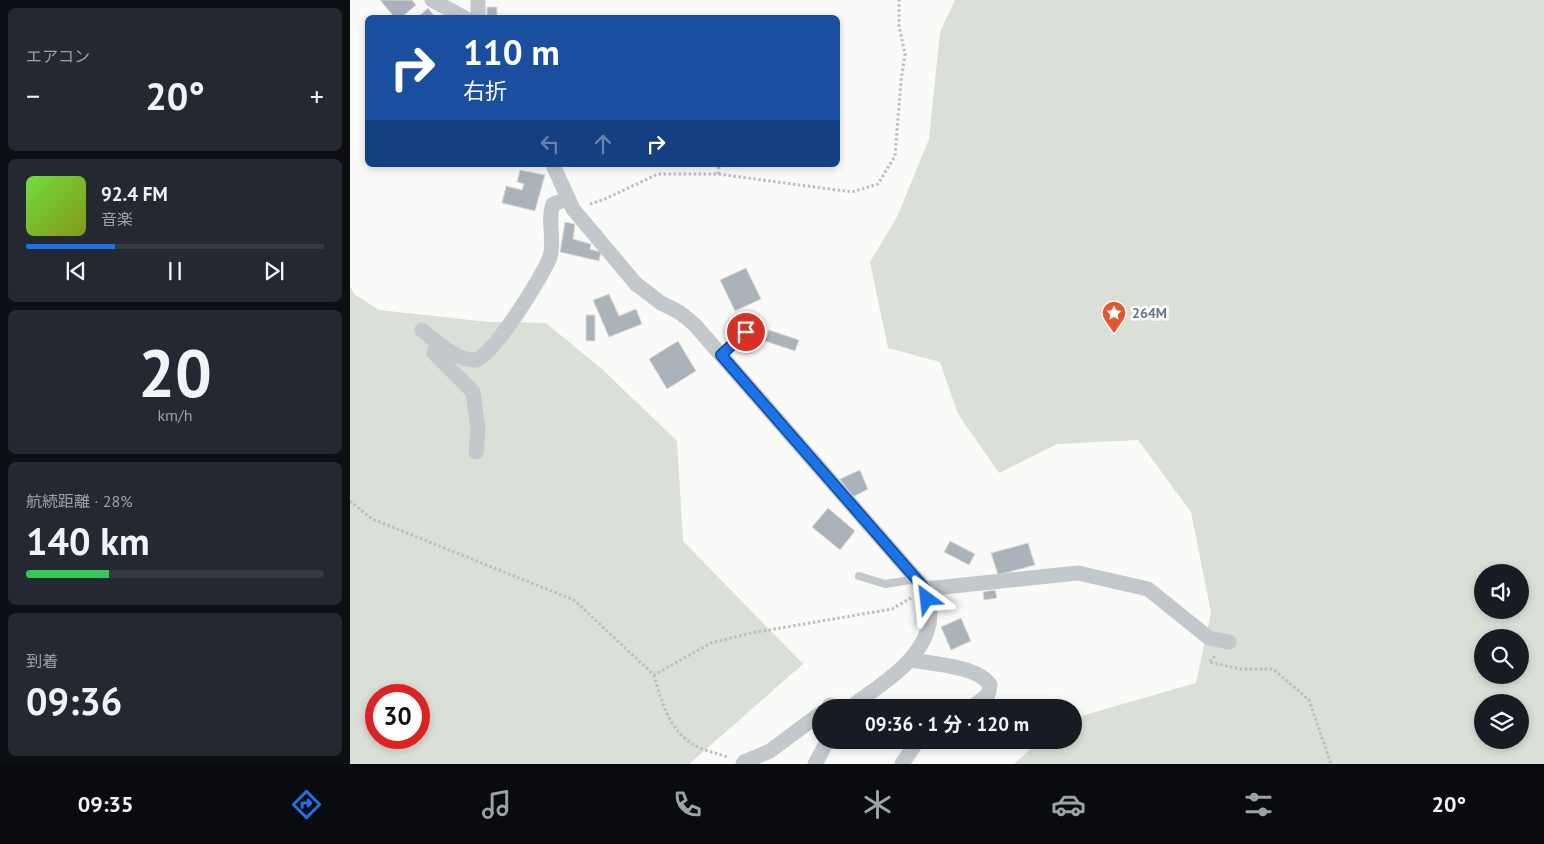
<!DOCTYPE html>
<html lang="ja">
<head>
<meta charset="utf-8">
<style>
	:root { --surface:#171b24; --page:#242831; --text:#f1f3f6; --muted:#9ea1a6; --line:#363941; --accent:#1a73e8 }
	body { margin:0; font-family:"PT Sans","Noto Sans JP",sans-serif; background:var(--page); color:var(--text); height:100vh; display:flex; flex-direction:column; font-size:19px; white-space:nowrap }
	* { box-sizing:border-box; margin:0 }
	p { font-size:16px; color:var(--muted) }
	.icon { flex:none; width:28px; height:28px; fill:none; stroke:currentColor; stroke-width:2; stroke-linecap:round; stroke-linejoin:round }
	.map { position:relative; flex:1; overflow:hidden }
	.side { display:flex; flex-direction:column; gap:8px; padding:8px; background:#0d0f14; width:350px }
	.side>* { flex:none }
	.hud { position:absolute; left:15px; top:15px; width:475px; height:152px; border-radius:8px; box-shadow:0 2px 8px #0003; background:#1a4fa0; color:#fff; overflow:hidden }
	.fabs { position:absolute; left:1124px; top:564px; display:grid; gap:10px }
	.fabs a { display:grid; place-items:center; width:55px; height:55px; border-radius:50%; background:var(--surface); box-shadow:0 2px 8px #0003; font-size:25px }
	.speed { position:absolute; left:15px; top:684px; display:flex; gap:10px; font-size:25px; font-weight:700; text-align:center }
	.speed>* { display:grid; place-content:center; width:65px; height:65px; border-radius:50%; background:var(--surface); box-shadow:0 2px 8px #0003; line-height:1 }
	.speed .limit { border:8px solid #d22; background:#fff; color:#111 }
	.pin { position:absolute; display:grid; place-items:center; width:42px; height:42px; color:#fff; margin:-21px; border:2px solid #fff; border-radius:50%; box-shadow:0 1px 5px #0007 }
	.me { position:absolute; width:55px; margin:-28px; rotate:330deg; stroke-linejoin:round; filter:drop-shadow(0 0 4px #0008) }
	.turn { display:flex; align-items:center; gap:18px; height:105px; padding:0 15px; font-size:22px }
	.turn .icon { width:65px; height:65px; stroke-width:2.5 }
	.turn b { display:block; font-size:35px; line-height:42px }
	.lanes { display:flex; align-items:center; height:48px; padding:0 15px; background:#0003; justify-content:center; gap:25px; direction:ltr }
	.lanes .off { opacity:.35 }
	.big { font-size:38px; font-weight:700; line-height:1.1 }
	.side .widget { flex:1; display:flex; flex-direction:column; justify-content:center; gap:8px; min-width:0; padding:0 18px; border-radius:8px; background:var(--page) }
	.side .dial { align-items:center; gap:0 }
	.dial b { font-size:65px; line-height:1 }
	.song { display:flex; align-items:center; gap:15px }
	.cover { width:60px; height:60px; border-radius:8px; background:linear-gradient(135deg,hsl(100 70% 55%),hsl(70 70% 35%)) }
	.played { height:5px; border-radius:2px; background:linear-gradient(90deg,var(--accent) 30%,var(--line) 30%) }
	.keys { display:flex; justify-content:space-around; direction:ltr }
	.heat { display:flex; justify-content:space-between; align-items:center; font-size:28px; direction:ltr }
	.charge { height:8px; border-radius:4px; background:linear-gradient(90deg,#34c759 28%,var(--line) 0) }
	.trip { position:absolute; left:462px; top:699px; width:270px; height:50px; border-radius:25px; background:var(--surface); box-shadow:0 2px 8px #0003; font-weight:700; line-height:50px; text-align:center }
	.tabs { display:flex; height:80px; justify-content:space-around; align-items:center; background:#090b0e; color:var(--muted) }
	.tabs .icon { width:35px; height:35px }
	.tabs .selected { color:var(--accent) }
	.tabs b { font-size:22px; color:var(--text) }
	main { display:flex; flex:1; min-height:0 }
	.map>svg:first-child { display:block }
</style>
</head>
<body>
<main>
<section class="side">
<div class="widget"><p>エアコン</p>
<div class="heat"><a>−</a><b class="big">20°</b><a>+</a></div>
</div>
<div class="widget">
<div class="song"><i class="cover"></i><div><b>92.4 FM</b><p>音楽</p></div></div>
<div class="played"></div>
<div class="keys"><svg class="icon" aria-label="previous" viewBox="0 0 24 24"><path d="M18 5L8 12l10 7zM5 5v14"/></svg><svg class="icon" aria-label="pause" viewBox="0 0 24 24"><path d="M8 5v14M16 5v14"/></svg><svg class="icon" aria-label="next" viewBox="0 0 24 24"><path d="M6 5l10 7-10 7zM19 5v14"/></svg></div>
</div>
<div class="widget dial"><b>20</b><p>km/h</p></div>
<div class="widget"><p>航続距離 · 28%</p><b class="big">140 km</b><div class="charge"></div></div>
<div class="widget"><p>到着</p><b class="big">09:36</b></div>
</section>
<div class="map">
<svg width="1194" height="764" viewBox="0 0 1194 764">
	<rect width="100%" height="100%" fill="#fafaf8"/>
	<path fill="#dadfd7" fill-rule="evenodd" d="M 605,0 L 1194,0 L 1194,764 L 664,764 L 690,740 L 724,740 L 724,718 L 846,683 L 861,613 L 841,512 L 788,440 L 707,444 L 649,473 L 608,414 L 590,362 L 538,348 L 520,262 L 547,217 L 579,139 L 590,32 ZM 1132,572 L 1170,572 L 1170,610 L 1132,610 ZM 1132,638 L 1170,638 L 1170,675 L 1132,675 ZM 1132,702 L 1170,702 L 1170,740 L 1132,740 Z
		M 0,286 L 4,294 L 29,310 L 139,322 L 196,323 L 254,371 L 327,441 L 333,541 L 453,664 L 339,764 L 0,764 ZM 26,695 L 69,695 L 69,738 L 26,738 Z"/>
	<path fill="#aab3b9" stroke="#dcdcda" d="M 30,0 L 62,0 L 66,5 L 51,18 L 45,18 Z
		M 137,7 L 147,7 L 147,18 L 137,18 Z
		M 78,8 L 86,18 L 67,18 Z
		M 170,170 L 195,175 L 185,211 L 152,203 L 156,186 L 172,190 L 174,184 L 167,182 Z
		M 215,222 L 225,224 L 223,239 L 241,244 L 240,249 L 251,252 L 249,261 L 210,252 Z
		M 396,268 L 411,299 L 385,311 L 370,280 Z
		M 259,294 L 269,316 L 286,309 L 292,324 L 259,337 L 243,300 Z
		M 236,315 L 245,315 L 245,341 L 236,341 Z
		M 419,330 L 449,340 L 445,351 L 415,341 Z
		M 328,341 L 346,371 L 317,389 L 299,359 Z
		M 510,470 L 518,489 L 503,497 L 490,479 Z
		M 478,508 L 505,531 L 490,550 L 462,527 Z
		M 600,541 L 625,554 L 619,565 L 594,552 Z
		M 678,543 L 685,565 L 648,575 L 641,553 Z
		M 645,590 L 647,598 L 634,600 L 633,592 Z
		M 611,618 L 621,641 L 601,650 L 591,627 Z"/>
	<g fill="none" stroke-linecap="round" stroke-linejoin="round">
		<path stroke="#bbbfc2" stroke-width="3" stroke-dasharray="2.5 2.5" stroke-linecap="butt" d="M 368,174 L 369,165
			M 240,204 L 255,199 L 308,174 L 368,174 L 502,192 L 528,184 L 545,156 L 551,81 L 555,54 L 549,26 L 549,0
			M 0,501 L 22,519 L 224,600 L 304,675 L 361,643 L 401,633 L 542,609 L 561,598
			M 865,656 L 859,662 L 890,669 L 923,669 L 959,700 L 981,764
			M 304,675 C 311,699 318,728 341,743 C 350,750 367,753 378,757"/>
		<path stroke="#c3c8cc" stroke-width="8" d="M 371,355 L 395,332
			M 509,576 L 535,584 L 566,579"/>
		<path stroke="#c3c8cc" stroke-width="15" d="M 82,0 L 115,18
			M 128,18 L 128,0
			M 203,165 L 223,209 L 286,284 L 311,303 L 329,312 L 344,324 L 575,589 C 578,602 582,615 578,628 C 569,664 527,686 500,708
			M 72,330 C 87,342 105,360 125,360 C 140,361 194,274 200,257 C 205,240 197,221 203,204 L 218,199
			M 87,342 L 84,353 L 123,392 L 128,429 L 126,452
			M 575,589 L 728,573 L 798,589 L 859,638 L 879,642
			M 561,660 C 583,664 628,666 640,685 L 638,695 L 621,708
			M 478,708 L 480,705 L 484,708
			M 393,764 L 394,762 L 420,751 L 471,713
			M 465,764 L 478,740
			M 552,764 L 568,740"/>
	</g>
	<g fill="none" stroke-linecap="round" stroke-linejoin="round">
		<defs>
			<path id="route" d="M 396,332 L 371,355 L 575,589 L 577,599"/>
		</defs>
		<use href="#route" stroke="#114b97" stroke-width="12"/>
		<use href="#route" stroke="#1a73e8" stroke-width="9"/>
	</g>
	<defs>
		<symbol id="sight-pin" viewBox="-11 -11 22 30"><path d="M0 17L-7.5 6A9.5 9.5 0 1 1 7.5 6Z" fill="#e4572e" stroke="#fff"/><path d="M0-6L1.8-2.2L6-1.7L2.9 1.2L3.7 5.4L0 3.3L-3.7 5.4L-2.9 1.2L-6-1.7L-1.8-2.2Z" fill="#fff"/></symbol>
	</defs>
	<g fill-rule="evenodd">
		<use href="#sight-pin" x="750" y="299" width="28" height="38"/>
	</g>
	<g text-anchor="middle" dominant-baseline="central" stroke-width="5" stroke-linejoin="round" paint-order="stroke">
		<g font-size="14" font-weight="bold" fill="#657683" stroke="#fff" text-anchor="start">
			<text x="782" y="313">264M</text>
		</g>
	</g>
</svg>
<div class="fabs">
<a><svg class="icon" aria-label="sound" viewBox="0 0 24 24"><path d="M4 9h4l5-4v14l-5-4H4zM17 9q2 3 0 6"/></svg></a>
<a><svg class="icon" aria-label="search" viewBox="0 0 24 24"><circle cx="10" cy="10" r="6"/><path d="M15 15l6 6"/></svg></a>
<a><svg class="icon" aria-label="layers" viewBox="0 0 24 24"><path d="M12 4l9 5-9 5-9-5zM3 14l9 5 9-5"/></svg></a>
</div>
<div class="speed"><div class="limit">30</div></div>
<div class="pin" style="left:396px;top:332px;background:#d93025"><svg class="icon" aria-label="arrive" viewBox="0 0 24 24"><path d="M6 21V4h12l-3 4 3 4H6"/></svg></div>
<svg class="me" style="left:577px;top:599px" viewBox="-20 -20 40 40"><path d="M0-17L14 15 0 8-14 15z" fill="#1a73e8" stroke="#fff" stroke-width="4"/></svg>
<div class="trip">09:36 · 1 分 · 120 m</div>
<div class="hud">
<div class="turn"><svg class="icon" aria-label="right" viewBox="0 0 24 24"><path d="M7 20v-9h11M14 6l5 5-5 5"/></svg><div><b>110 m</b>右折</div></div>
<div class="lanes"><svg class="icon off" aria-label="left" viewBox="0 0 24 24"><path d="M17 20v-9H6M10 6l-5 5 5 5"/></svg><svg class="icon off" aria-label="ahead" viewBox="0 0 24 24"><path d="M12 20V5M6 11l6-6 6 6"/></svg><svg class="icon" aria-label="right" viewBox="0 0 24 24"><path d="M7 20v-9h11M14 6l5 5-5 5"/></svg></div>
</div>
</div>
</main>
<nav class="tabs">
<b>09:35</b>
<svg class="icon selected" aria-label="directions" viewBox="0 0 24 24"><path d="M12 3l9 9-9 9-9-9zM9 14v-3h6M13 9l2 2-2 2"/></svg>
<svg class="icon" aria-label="music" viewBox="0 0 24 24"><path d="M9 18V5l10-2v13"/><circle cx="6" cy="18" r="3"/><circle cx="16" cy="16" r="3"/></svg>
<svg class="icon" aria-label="phone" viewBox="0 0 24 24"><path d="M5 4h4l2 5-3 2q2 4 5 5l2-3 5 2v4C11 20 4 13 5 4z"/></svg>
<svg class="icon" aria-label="climate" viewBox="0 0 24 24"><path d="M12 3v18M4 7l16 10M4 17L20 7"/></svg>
<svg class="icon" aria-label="car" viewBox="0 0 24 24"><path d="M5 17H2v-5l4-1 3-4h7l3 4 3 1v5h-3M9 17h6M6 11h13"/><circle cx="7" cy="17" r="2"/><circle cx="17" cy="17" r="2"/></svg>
<svg class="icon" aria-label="filters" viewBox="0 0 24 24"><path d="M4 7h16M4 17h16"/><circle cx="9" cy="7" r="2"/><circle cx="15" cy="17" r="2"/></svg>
<b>20°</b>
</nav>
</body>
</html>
